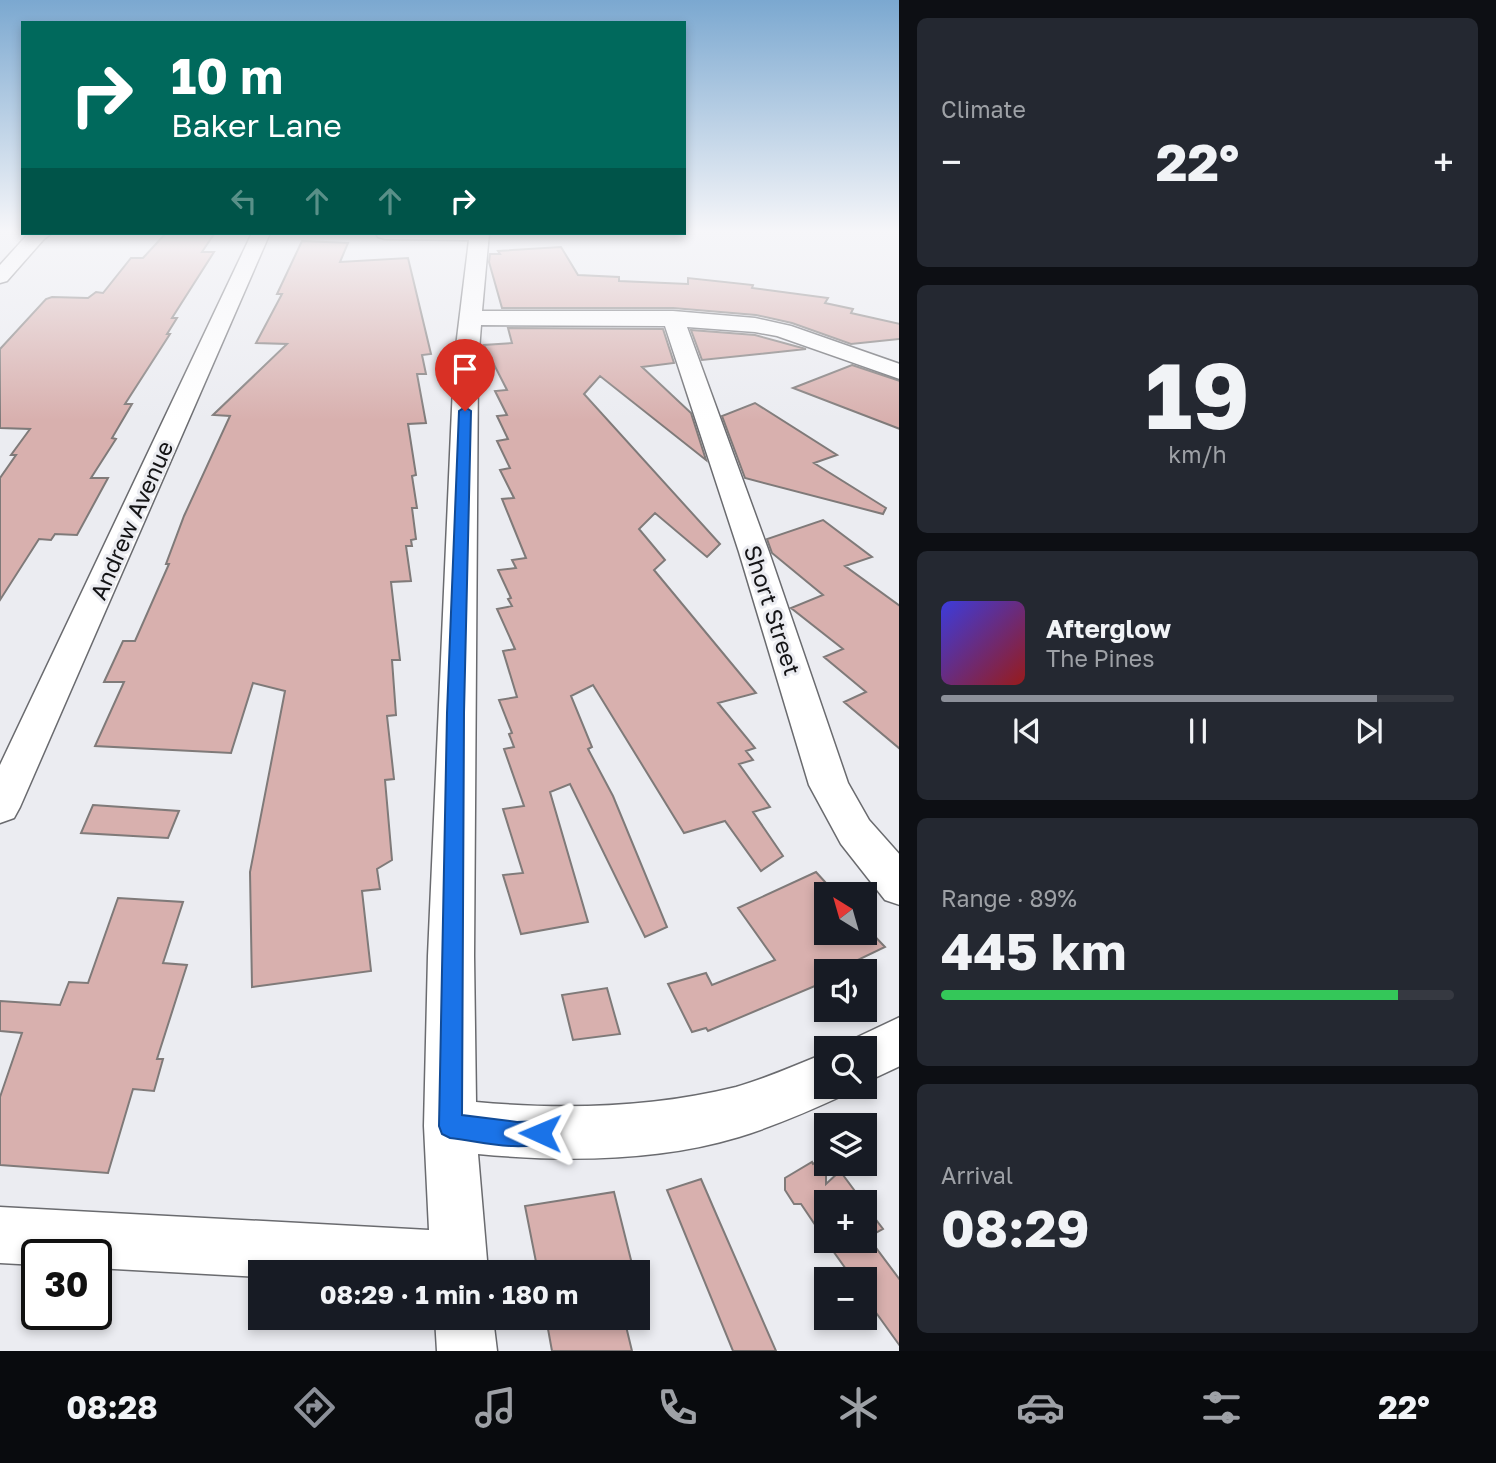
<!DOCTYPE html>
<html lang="en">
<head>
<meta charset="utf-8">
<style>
	:root { --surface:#171b24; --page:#242831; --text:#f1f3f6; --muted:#9ea1a6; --line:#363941; --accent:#8c9099 }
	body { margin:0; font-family:"Golos Text",sans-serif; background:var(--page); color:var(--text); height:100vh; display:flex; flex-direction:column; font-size:26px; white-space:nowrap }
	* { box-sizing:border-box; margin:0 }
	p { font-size:23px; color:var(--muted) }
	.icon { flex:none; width:38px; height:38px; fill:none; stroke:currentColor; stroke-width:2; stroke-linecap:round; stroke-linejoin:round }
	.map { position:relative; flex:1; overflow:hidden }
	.details { display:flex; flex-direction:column; gap:18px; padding:18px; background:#0d0f14; width:597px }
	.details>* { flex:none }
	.top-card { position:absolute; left:21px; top:21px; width:665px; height:214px; border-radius:0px; box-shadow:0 4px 10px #0003; background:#00695c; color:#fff; overflow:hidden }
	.needle { width:46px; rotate:323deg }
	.fabs { position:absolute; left:814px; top:882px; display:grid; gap:14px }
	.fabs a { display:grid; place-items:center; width:63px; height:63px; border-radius:0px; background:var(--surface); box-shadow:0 4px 10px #0003; font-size:35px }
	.speed { position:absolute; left:21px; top:1239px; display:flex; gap:14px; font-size:35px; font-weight:700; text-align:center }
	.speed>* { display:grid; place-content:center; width:91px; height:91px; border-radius:50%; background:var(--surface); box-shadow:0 4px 10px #0003; line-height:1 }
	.speed .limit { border:4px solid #111; border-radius:10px; background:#fff; color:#111 }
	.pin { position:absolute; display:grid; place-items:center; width:60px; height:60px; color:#fff; margin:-72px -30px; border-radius:50% 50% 50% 0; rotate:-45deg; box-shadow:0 0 7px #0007 }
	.pin .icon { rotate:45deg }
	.me { position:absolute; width:77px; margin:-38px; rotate:271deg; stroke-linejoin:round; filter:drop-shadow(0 0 5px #0008) }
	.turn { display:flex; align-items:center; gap:24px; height:147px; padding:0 35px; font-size:32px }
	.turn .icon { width:91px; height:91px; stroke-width:2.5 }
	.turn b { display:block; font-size:49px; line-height:60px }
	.lanes { display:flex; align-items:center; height:66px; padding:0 35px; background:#0003; justify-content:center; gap:35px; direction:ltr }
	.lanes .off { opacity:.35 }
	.big { font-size:52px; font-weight:700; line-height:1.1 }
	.details .card { flex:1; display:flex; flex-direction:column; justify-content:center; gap:10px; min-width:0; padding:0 24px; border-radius:10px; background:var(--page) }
	.details .dial { align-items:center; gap:0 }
	.dial b { font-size:91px; line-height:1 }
	.song { display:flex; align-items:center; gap:21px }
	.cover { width:84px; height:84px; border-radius:10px; background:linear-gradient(135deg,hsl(240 70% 55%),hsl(0 70% 35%)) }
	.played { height:7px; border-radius:4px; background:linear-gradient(90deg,var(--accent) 85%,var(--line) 85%) }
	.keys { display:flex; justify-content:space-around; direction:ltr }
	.heat { display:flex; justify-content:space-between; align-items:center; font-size:38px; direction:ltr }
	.charge { height:10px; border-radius:5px; background:linear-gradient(90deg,#34c759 89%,var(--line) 0) }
	.trip { position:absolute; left:248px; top:1260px; width:402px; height:70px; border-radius:0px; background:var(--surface); box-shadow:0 4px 10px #0003; font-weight:700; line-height:70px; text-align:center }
	.tabs { display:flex; height:112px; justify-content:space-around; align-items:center; background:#090b0e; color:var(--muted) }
	.tabs .icon { width:49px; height:49px }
	.tabs .selected { color:var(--accent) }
	.tabs b { font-size:32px; color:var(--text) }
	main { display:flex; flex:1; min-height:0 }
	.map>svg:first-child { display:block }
</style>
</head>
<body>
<main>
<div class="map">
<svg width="900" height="1351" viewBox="0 0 900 1351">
	<rect width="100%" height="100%" fill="#ebecf1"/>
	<path fill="#d8b0ae" stroke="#7f7a79" stroke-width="2" d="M 166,233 L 214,234 L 202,252 L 214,252 L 172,318 L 177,318 L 167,334 L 170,334 L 125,404 L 132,404 L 112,438 L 116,439 L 91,478 L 108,478 L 77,535 L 55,534 L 51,540 L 39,539 L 0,600 L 0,478 L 16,455 L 11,455 L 30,429 L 0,428 L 0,349 L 46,299 L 52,297 L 88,298 L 96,292 L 103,293 L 131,258 L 143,258 Z
		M 302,241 L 348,243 L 340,262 L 408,258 L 431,354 L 422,355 L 426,374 L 417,374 L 426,423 L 408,424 L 416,475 L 412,476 L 417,508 L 412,508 L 416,539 L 411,540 L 412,546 L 406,546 L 411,581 L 391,582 L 400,660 L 392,660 L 396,715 L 387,716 L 394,779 L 385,780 L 392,860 L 377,869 L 380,889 L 362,891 L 371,971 L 252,987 L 250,872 L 285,691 L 253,683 L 231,753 L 95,746 L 124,682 L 104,682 L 123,641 L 135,641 L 169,564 L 166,564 L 184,516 L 230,416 L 213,415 L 287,344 L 256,343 L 282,294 L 277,294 Z
		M 561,247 L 578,275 L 619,277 L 619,281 L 688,284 L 688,278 L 753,285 L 752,288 L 828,298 L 825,303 L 853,309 L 851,313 L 900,324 L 900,339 L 851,344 L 792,323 L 756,315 L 673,308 L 502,308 L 489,262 L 490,254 L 500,254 L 498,251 Z
		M 508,328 L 663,329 L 674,363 L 642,367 L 691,413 L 706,460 L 600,376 L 584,394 L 720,544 L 707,557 L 655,513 L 639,529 L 665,560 L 654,570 L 756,693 L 718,703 L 755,748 L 746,751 L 753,760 L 739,764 L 770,807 L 753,812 L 783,856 L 761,871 L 725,821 L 684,833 L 593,685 L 571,696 L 592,747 L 588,749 L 613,796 L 667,927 L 645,937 L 570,784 L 550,792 L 588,922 L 521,934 L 503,875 L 523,873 L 503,809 L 524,806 L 504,749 L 514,747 L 509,734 L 512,733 L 499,700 L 517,697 L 503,651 L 515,649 L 497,609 L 512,606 L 508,599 L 511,598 L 498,570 L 516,568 L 512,560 L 526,558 L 502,499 L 514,498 L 500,470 L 510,468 L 497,441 L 508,439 L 497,416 L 507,415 L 495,391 L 507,390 L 484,345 L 512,343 Z
		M 691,330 L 755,335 L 806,349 L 702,360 Z
		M 852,365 L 900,381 L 900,429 L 793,388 Z
		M 755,403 L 837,455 L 814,463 L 886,508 L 883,514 L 745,478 L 722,416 Z
		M 823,520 L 872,557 L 845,566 L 900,606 L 900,749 L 844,702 L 866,692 L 824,657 L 843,649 L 791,608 L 823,595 L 772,553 L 767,539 Z
		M 93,805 L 179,811 L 168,838 L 81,833 Z
		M 816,872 L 836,894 L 826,894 L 826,933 L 864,933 L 864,925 L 885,947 L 835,971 L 826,971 L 826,975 L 819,979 L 822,983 L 708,1031 L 706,1028 L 692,1032 L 668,984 L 706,973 L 712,985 L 775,960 L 738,908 Z
		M 118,898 L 183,902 L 163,963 L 187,965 L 157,1059 L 163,1059 L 154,1091 L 133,1089 L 108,1173 L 0,1165 L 0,1097 L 22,1033 L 0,1031 L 0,1001 L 60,1005 L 69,982 L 88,983 Z
		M 607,988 L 620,1034 L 573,1040 L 562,995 Z
		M 826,1157 L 826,1184 L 840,1171 L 863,1202 L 826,1202 L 826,1241 L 801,1204 L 794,1204 L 785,1190 L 785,1178 L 812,1162 L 813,1164 Z
		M 701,1179 L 717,1216 L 776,1351 L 733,1351 L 667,1190 Z
		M 614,1192 L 634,1272 L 538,1272 L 525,1206 Z
		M 864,1204 L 883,1229 L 868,1237 L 900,1280 L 900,1346 L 864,1296 L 864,1279 L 853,1279 L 826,1241 L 864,1241 Z
		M 546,1318 L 624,1318 L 632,1351 L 552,1351 Z"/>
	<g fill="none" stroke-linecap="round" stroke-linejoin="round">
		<defs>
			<path id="street" d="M 29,233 L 52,233 L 44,239 L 7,281 L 0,283 L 0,265 Z
				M 252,233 L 270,233 L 20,807 L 14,818 L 0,823 L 0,765 Z
				M 376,233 L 489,233 L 482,311 L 673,311 L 755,318 L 791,326 L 900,364 L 900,379 L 777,336 L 755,332 L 687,327 L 769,552 L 848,783 L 869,820 L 900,855 L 900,905 L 885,900 L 841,844 L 809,785 L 739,552 L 665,326 L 481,325 L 478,363 L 474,956 L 476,1102 C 562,1110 651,1108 736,1087 C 767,1078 796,1065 826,1053 L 826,1087 L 847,1087 L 844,1095 C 809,1111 775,1126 739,1137 C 656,1162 564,1162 478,1154 L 488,1272 L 261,1272 L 261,1277 L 96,1268 L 96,1255 L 37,1255 L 37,1265 L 0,1263 L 0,1207 L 429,1230 L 424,1126 L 428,956 L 454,363 L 469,240 L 385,239 L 378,237 Z
				M 900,1017 L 900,1066 L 864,1083 L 864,1048 L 844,1048 L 847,1042 Z
				M 435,1318 L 493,1318 L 497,1351 L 437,1351 Z"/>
		</defs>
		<use href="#street" stroke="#6a6b6f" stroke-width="3"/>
		<use href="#street" fill="#fff" fill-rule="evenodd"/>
	</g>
	<linearGradient id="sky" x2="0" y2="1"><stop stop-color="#7ba8d0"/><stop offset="0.55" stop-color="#f6f6f9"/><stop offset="1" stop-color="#f6f6f9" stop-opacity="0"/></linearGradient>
	<rect width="900" height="420" fill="url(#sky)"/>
	<path fill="#1a73e8" stroke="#114b97" stroke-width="2" d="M 465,407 L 471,411 L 464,713 L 462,1115 L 517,1122 L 540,1121 L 549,1124 L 552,1133 L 549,1141 C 520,1153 480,1141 450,1138 L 442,1134 L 439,1126 L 447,713 L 459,411 Z"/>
	<g text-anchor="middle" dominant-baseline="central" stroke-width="6" stroke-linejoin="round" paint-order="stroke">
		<g font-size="23" fill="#141416" stroke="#ebecf1">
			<text transform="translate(131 520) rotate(-66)">Andrew Avenue</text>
			<text transform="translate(773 610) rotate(72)">Short Street</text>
		</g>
	</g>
</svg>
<div class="fabs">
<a><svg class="needle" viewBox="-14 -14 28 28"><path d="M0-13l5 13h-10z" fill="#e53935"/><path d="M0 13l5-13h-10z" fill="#9ea1a6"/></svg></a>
<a><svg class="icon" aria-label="sound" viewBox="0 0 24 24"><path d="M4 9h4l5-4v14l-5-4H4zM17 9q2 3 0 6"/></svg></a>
<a><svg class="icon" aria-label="search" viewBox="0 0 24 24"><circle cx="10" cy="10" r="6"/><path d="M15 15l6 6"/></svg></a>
<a><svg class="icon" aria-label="layers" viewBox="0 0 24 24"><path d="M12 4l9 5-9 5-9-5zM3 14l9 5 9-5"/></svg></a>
<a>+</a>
<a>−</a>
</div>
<div class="speed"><div class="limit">30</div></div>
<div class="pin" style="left:465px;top:411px;background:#d93025"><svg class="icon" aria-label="arrive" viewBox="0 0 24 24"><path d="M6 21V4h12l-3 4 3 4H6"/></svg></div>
<svg class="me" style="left:540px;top:1133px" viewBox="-20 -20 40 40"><path d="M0-17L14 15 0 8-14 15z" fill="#1a73e8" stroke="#fff" stroke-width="4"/></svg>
<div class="trip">08:29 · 1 min · 180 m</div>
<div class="top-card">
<div class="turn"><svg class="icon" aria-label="right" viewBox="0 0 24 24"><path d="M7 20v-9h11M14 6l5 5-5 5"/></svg><div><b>10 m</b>Baker Lane</div></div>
<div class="lanes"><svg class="icon off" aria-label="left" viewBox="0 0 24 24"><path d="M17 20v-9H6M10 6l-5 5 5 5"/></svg><svg class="icon off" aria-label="ahead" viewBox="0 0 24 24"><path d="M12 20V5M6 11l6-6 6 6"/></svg><svg class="icon off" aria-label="ahead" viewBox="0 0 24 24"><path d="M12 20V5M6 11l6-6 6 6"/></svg><svg class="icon" aria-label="right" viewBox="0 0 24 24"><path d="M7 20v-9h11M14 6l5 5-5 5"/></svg></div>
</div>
</div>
<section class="details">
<div class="card"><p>Climate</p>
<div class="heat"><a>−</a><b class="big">22°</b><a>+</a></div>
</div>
<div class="card dial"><b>19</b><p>km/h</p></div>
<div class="card">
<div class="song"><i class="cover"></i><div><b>Afterglow</b><p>The Pines</p></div></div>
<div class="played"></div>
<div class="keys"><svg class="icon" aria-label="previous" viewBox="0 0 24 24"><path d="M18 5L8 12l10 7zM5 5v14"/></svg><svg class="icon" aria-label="pause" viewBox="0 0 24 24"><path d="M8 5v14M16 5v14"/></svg><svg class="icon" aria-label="next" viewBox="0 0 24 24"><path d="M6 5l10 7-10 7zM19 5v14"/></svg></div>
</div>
<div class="card"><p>Range · 89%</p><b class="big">445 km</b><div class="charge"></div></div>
<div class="card"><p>Arrival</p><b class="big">08:29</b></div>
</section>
</main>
<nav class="tabs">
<b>08:28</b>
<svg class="icon selected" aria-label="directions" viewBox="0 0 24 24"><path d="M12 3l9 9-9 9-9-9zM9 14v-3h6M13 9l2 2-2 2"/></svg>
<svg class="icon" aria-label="music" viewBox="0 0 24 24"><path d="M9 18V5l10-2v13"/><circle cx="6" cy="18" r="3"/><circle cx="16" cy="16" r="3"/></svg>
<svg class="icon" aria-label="phone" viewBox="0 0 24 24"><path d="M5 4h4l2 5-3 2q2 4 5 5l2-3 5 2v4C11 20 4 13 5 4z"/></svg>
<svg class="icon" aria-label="climate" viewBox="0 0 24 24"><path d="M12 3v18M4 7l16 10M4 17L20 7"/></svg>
<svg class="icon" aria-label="car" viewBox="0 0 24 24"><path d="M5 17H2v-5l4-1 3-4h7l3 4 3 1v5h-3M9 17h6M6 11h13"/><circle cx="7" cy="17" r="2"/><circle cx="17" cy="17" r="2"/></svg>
<svg class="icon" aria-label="filters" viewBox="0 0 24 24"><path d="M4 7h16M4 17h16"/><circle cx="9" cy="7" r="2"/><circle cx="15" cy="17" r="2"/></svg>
<b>22°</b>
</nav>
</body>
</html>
